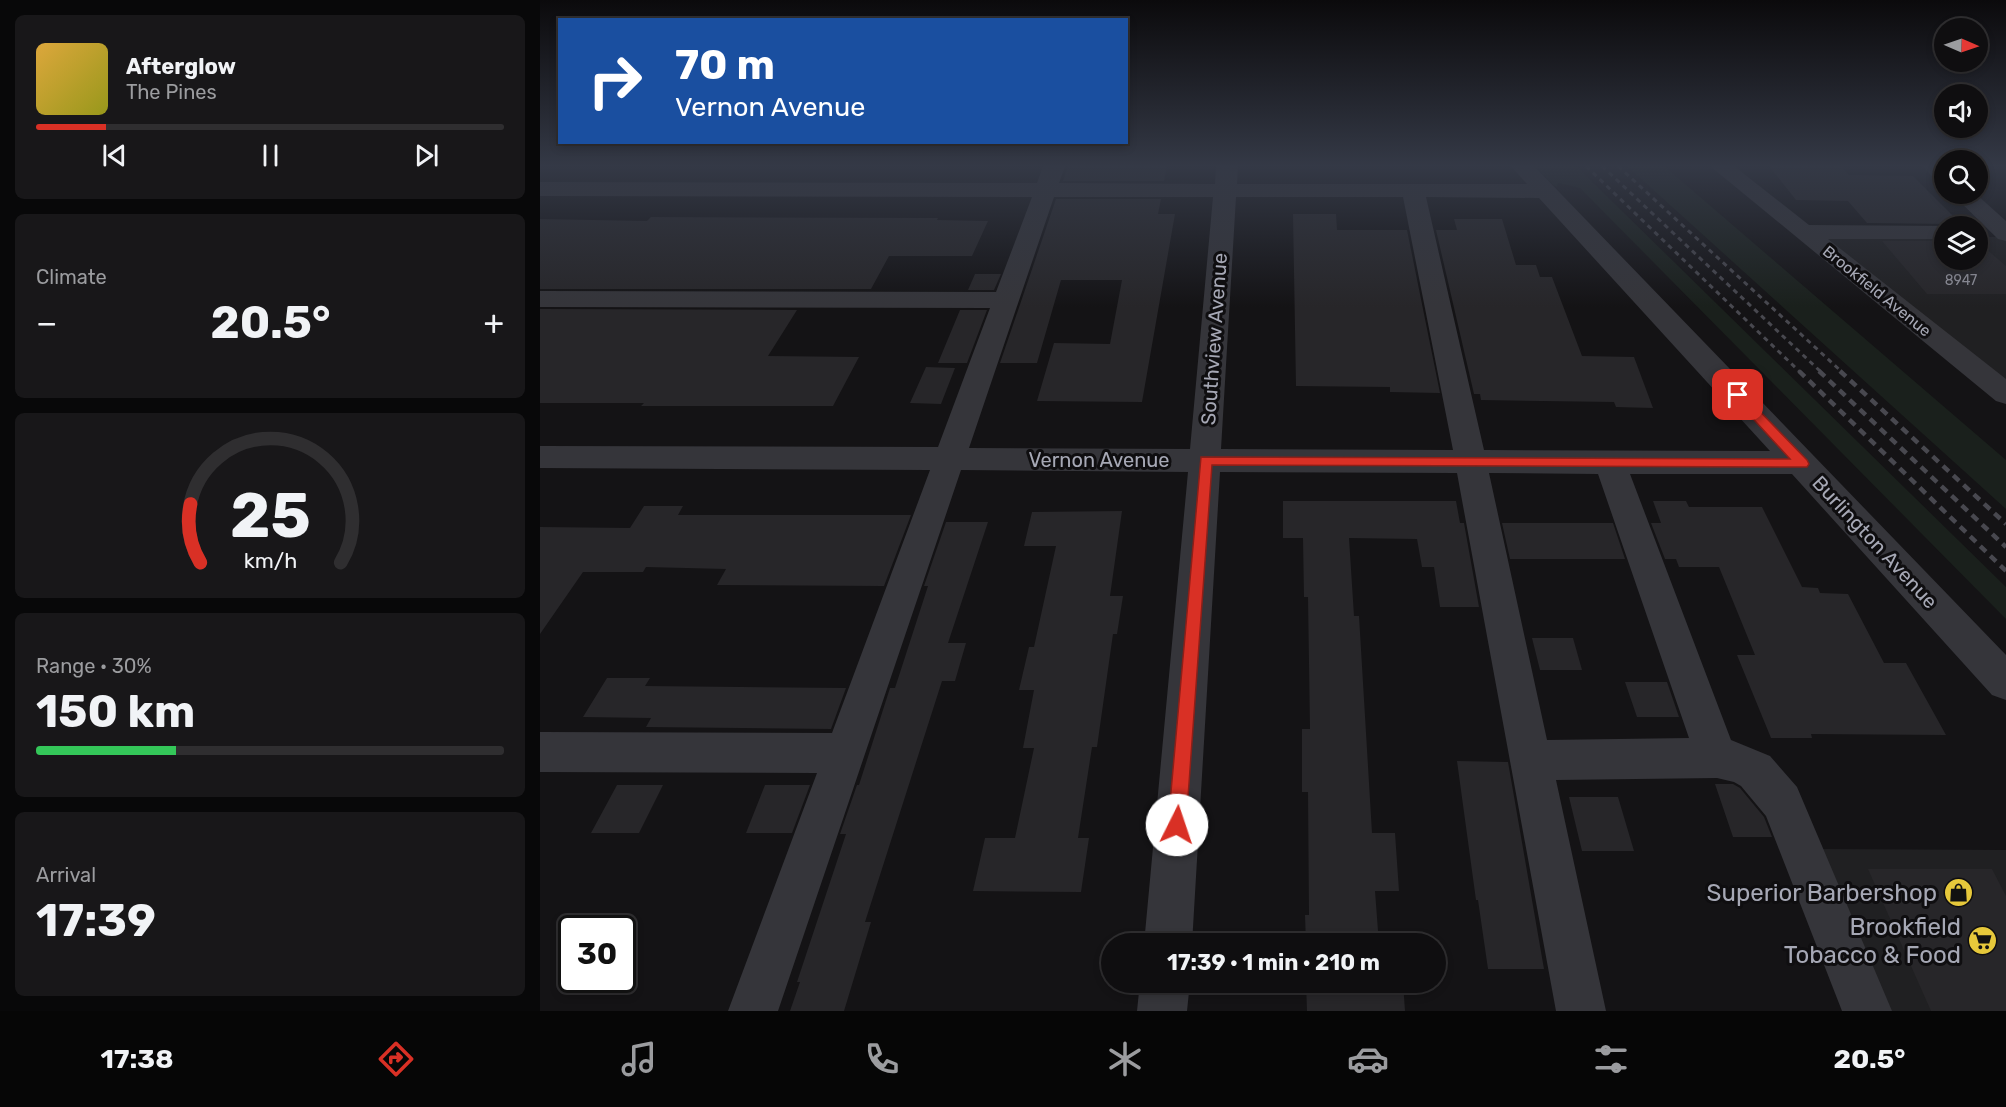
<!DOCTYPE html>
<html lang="en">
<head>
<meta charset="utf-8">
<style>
	:root { --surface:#0f0e10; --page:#181719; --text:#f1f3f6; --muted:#9b9c9f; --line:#2f2e30; --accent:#d93025 }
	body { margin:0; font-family:Rubik,sans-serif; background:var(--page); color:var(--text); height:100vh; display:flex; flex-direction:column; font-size:22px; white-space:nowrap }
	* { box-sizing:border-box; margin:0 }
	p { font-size:20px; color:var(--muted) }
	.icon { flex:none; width:33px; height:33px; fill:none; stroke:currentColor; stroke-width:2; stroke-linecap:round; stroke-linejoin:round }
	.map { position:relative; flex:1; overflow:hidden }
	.side { display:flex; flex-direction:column; gap:15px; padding:15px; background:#080809; width:540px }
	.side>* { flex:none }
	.banner { position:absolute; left:18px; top:18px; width:570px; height:126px; border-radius:0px; box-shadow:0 3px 9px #0003,0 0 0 2px var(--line); background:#1a4fa0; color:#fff; overflow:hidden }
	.needle { width:39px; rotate:92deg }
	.fabs { position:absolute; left:1394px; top:18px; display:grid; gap:12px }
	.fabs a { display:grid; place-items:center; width:54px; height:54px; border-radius:50%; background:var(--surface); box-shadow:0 3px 9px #0003,0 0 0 2px var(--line); font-size:30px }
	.speed { position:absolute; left:18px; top:915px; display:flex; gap:12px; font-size:30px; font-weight:700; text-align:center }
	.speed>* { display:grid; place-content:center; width:78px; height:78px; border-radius:50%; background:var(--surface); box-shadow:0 3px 9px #0003,0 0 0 2px var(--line); line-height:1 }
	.speed .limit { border:3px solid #111; border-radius:9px; background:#fff; color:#111 }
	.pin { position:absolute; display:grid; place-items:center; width:51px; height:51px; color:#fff; margin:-26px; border-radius:12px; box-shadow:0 3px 9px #0006 }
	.me { position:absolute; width:66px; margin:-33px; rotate:4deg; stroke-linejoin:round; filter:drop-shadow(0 0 4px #0008) }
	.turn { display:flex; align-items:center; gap:21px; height:126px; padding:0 18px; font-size:27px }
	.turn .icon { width:78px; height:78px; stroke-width:2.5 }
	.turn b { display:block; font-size:42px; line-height:51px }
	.big { font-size:45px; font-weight:700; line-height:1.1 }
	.side .tile { flex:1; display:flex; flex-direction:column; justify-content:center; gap:9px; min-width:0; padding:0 21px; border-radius:9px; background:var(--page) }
	.side .dial { align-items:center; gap:0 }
	.dial svg { height:156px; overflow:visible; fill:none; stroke:var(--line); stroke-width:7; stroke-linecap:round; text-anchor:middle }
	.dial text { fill:var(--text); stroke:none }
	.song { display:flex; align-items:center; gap:18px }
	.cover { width:72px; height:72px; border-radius:9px; background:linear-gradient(135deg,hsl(40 70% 55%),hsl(60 70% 35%)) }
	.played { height:6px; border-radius:3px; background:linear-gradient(90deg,var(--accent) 15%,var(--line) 15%) }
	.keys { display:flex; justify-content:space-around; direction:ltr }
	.heat { display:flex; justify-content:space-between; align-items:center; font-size:33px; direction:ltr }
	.charge { height:9px; border-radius:4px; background:linear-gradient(90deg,#34c759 30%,var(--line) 0) }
	.trip { position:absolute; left:561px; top:933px; width:345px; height:60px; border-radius:30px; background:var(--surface); box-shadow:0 3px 9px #0003,0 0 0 2px var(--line); font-weight:700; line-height:60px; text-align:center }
	.tab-bar { display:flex; height:96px; justify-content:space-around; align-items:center; background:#060606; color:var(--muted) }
	.tab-bar .icon { width:42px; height:42px }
	.tab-bar .selected { color:var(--accent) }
	.tab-bar b { font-size:27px; color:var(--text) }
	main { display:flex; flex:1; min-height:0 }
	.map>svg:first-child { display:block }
</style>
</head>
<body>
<main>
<section class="side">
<div class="tile">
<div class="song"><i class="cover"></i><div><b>Afterglow</b><p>The Pines</p></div></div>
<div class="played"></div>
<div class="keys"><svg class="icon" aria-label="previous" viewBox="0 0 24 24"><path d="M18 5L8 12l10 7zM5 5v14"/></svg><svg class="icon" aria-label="pause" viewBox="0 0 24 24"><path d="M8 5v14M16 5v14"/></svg><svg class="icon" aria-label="next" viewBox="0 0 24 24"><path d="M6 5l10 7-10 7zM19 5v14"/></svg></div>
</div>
<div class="tile"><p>Climate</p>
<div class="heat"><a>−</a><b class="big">20.5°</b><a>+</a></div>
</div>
<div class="tile dial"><svg viewBox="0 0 100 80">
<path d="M14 69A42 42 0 1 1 86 69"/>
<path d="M14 69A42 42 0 0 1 9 39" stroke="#d93025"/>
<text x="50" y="56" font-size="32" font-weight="700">25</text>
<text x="50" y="72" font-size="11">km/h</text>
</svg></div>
<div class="tile"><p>Range · 30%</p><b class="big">150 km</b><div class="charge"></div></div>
<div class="tile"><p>Arrival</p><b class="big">17:39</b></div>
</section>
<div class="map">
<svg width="1466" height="1011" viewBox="0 0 1466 1011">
	<rect width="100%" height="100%" fill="#141315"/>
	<path fill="#202022" d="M 1265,235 L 1404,237 L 1404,260 L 1437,260 L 1437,237 L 1466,237 L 1466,396 Z
		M 1277,849 L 1466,850 L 1466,1011 L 1344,1011 Z"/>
	<path fill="#1a201c" d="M 995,166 L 1036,166 L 1466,587 L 1466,619 L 1040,188 L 1018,183 L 1017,187 L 1013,185 Z
		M 1087,166 L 1124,166 L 1466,460 L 1466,509 Z"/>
	<path fill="#272629" d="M 528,166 L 627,166 L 624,181 L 523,181 Z
		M 1229,166 L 1301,166 L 1309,175 L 1373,176 L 1423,226 L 1412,226 L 1410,224 L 1327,223 L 1308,201 L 1256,200 Z
		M 516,199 L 621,199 L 618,214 L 635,214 L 602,402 L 497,401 L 514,343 L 570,344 L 582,280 L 521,280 L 497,363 L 460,363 Z
		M 753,214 L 796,214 L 797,230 L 867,230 L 900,393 L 850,392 L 850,387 L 756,386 Z
		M 111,217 L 398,218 L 397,220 L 448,221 L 432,256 L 349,256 L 331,289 L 0,289 L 0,219 L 107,221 Z
		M 914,219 L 962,219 L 976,265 L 996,265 L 1000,277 L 1012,277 L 1042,356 L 1094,357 L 1113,408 L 1076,407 L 1074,402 L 941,400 L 940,394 L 934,394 L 896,230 L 917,230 Z
		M 1342,241 L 1404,241 L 1404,260 L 1437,260 L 1437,241 L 1466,266 L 1466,294 L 1387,294 Z
		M 435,274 L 461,274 L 454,290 L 428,290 Z
		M 0,309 L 257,310 L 228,356 L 319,357 L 293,406 L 101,406 L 104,403 L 0,403 Z
		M 420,310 L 447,310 L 427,363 L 398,363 Z
		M 386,367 L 415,368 L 401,404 L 370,403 Z
		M 743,501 L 916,501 L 920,523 L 924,523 L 939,607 L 900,607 L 894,567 L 882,567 L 877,539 L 809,538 L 814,616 L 819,616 L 832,833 L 855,833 L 859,891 L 835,891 L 839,944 L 766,944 L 765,915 L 769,915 L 768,792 L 762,792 L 762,729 L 770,729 L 768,597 L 764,597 L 763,538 L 743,538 Z
		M 1113,501 L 1146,501 L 1149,507 L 1222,507 L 1262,587 L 1278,588 L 1280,593 L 1308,594 L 1344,663 L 1366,663 L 1406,735 L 1271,734 L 1272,738 L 1231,738 L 1197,655 L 1215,655 L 1179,567 L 1139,567 L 1136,559 L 1125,559 L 1111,523 L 1121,523 Z
		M 104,506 L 143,506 L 138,515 L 371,515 L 344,586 L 177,585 L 186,569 L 106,567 L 103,572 L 43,572 L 0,634 L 0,527 L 90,528 Z
		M 582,511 L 570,596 L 583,596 L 577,634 L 573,634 L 557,747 L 552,747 L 538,838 L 549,838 L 541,892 L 433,891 L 445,838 L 475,838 L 494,748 L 483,748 L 494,690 L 479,690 L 489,647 L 494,647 L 516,546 L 484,546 L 492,512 Z
		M 406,522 L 448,522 L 408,643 L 426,643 L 415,681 L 402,681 L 325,922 L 331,922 L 304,1011 L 250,1011 L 260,982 L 257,982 L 306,834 L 300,834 L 317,785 L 319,785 L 350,688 L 355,688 L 388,586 L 384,586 Z
		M 962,523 L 1073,523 L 1085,559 L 970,559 Z
		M 992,638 L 1033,638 L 1042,670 L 1000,670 Z
		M 67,678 L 110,678 L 105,686 L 306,688 L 291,729 L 106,727 L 111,718 L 43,717 Z
		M 1085,682 L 1127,682 L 1139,717 L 1097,717 Z
		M 917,761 L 968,762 L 1004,969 L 948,969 L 938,900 L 936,900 Z
		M 1175,784 L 1193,784 L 1200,788 L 1224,817 L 1232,837 L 1193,837 Z
		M 77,785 L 123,785 L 99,833 L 51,833 Z
		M 225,785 L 270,785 L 252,833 L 206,833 Z
		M 1029,797 L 1078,797 L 1094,851 L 1042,851 Z
		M 1328,869 L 1452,869 L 1466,896 L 1466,1011 L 1391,1011 Z
		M 766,982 L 863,982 L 865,1011 L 767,1011 Z"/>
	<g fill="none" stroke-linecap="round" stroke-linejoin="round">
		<path fill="#35353a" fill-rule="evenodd" d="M 503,166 L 525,166 L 519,183 L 675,184 L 676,166 L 698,166 L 697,184 L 987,184 L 971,166 L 994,166 L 1466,655 L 1466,700 L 1452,695 L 1252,474 L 1090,474 L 1191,740 L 1230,756 L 1257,787 L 1352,1011 L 1302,1011 L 1226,816 L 1201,786 L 1194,782 L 1177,778 L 1016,780 L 1066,1011 L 1016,1011 L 917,473 L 680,472 L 652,944 L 604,944 L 648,472 L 421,470 L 238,1011 L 188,1011 L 277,773 L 0,772 L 0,732 L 292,733 L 390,470 L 0,468 L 0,446 L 398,447 L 450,308 L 0,307 L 0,291 L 456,292 L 492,197 L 0,196 L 0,182 L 497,183 ZM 514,197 L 673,197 L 650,449 L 429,448 ZM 696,197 L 863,197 L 913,450 L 681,449 ZM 886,197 L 999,198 L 1230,451 L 944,450 ZM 949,473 L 1058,474 L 1149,738 L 1007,740 Z
			M 1170,166 L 1194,166 L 1269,225 L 1410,226 L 1404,226 L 1404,239 L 1288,239 L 1466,379 L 1466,404 L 1456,401 Z
			M 1383,166 L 1404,166 L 1404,183 L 1396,181 Z
			M 1412,194 L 1436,194 L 1466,221 L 1466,241 L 1458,239 Z
			M 600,982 L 650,982 L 647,1011 L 597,1011 Z"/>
		<path stroke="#48484f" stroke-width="3" stroke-dasharray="5 4.5" stroke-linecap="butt" d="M 1046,166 L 1260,372
			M 1062,166 L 1281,372
			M 1078,166 L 1302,372"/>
		<path stroke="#48484f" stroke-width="4.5" stroke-dasharray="8 6" stroke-linecap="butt" d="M 1259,371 L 1466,571
			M 1279,371 L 1466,547
			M 1300,371 L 1466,524"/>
	</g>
	<linearGradient id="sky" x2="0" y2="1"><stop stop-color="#0b0a0c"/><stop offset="0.54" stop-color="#343946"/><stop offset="1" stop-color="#343946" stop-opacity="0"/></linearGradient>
	<rect width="1466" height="307" fill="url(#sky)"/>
	<path fill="#d93025" stroke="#8d1f18" stroke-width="1.5" d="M 1198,391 L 1202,393 L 1267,460 L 1269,464 L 1267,467 L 672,465 L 646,825 L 644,832 L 637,834 L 631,832 L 628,825 L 661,457 L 1250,459 L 1194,398 L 1192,395 Z"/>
	<defs>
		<symbol id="shop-disc" viewBox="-11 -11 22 22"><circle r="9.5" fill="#e6c83b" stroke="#0f0e10"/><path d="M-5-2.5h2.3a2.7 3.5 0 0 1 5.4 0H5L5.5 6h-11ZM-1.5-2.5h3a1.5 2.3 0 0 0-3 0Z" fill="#111"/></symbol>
		<symbol id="supermarket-disc" viewBox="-11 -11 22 22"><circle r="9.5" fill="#e6c83b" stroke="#0f0e10"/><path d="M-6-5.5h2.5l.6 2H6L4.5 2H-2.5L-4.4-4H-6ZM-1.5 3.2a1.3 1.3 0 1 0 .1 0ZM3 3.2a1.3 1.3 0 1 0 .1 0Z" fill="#111"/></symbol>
	</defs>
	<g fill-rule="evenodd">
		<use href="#shop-disc" x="1402" y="876" width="33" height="33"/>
		<use href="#supermarket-disc" x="1426" y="924" width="33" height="33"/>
	</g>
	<g text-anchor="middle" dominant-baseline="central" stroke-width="6" stroke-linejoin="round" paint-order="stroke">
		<g font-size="14" fill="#868791">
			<text x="1421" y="280">8947</text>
		</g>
		<g font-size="16" fill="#a6a8b5" stroke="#0f0e10">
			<text transform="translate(1337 291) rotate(39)">Brookfield Avenue</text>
		</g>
		<g font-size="20" fill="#a6a8b5" stroke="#0f0e10">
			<text transform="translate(674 339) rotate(-86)">Southview Avenue</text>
			<text x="559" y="460">Vernon Avenue</text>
			<text transform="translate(1335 542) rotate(47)">Burlington Avenue</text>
		</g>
		<g font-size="24" fill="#a6a8b5" stroke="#0f0e10" text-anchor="end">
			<text x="1397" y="893">Superior Barbershop</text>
			<text x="1421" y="927">Brookfield<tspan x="1421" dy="28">Tobacco &amp; Food</tspan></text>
		</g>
	</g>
</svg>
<div class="fabs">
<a><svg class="needle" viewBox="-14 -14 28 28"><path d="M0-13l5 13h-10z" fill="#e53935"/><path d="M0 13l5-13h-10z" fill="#9b9c9f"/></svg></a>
<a><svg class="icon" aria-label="sound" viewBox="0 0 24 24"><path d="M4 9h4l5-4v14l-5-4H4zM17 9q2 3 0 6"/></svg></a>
<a><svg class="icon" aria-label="search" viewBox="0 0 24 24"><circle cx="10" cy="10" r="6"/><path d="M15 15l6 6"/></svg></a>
<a><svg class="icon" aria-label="layers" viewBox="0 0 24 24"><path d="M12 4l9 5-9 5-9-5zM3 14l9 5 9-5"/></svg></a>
</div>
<div class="speed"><div class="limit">30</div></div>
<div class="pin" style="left:1198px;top:395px;background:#d93025"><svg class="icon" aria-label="arrive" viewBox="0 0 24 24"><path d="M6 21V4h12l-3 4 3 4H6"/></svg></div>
<svg class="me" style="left:637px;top:825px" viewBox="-20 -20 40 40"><circle r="19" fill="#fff"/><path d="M0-13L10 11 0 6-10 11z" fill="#d93025"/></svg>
<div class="trip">17:39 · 1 min · 210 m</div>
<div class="banner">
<div class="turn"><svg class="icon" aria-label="right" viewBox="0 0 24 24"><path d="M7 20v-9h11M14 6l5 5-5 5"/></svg><div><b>70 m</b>Vernon Avenue</div></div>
</div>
</div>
</main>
<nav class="tab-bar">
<b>17:38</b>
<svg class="icon selected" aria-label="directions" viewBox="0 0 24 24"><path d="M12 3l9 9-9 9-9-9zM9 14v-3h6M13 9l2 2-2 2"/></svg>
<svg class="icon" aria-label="music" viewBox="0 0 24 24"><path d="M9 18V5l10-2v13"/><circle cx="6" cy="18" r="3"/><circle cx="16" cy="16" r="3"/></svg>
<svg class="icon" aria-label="phone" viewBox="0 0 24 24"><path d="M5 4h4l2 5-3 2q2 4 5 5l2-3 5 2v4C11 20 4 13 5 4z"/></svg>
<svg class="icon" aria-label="climate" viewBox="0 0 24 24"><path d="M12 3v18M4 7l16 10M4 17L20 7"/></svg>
<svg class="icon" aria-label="car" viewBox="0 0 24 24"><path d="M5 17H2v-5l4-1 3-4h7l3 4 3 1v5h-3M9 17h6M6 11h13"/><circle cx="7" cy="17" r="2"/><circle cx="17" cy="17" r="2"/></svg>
<svg class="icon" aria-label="filters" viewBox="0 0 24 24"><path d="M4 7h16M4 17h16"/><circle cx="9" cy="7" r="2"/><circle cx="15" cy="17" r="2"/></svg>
<b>20.5°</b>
</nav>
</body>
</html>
